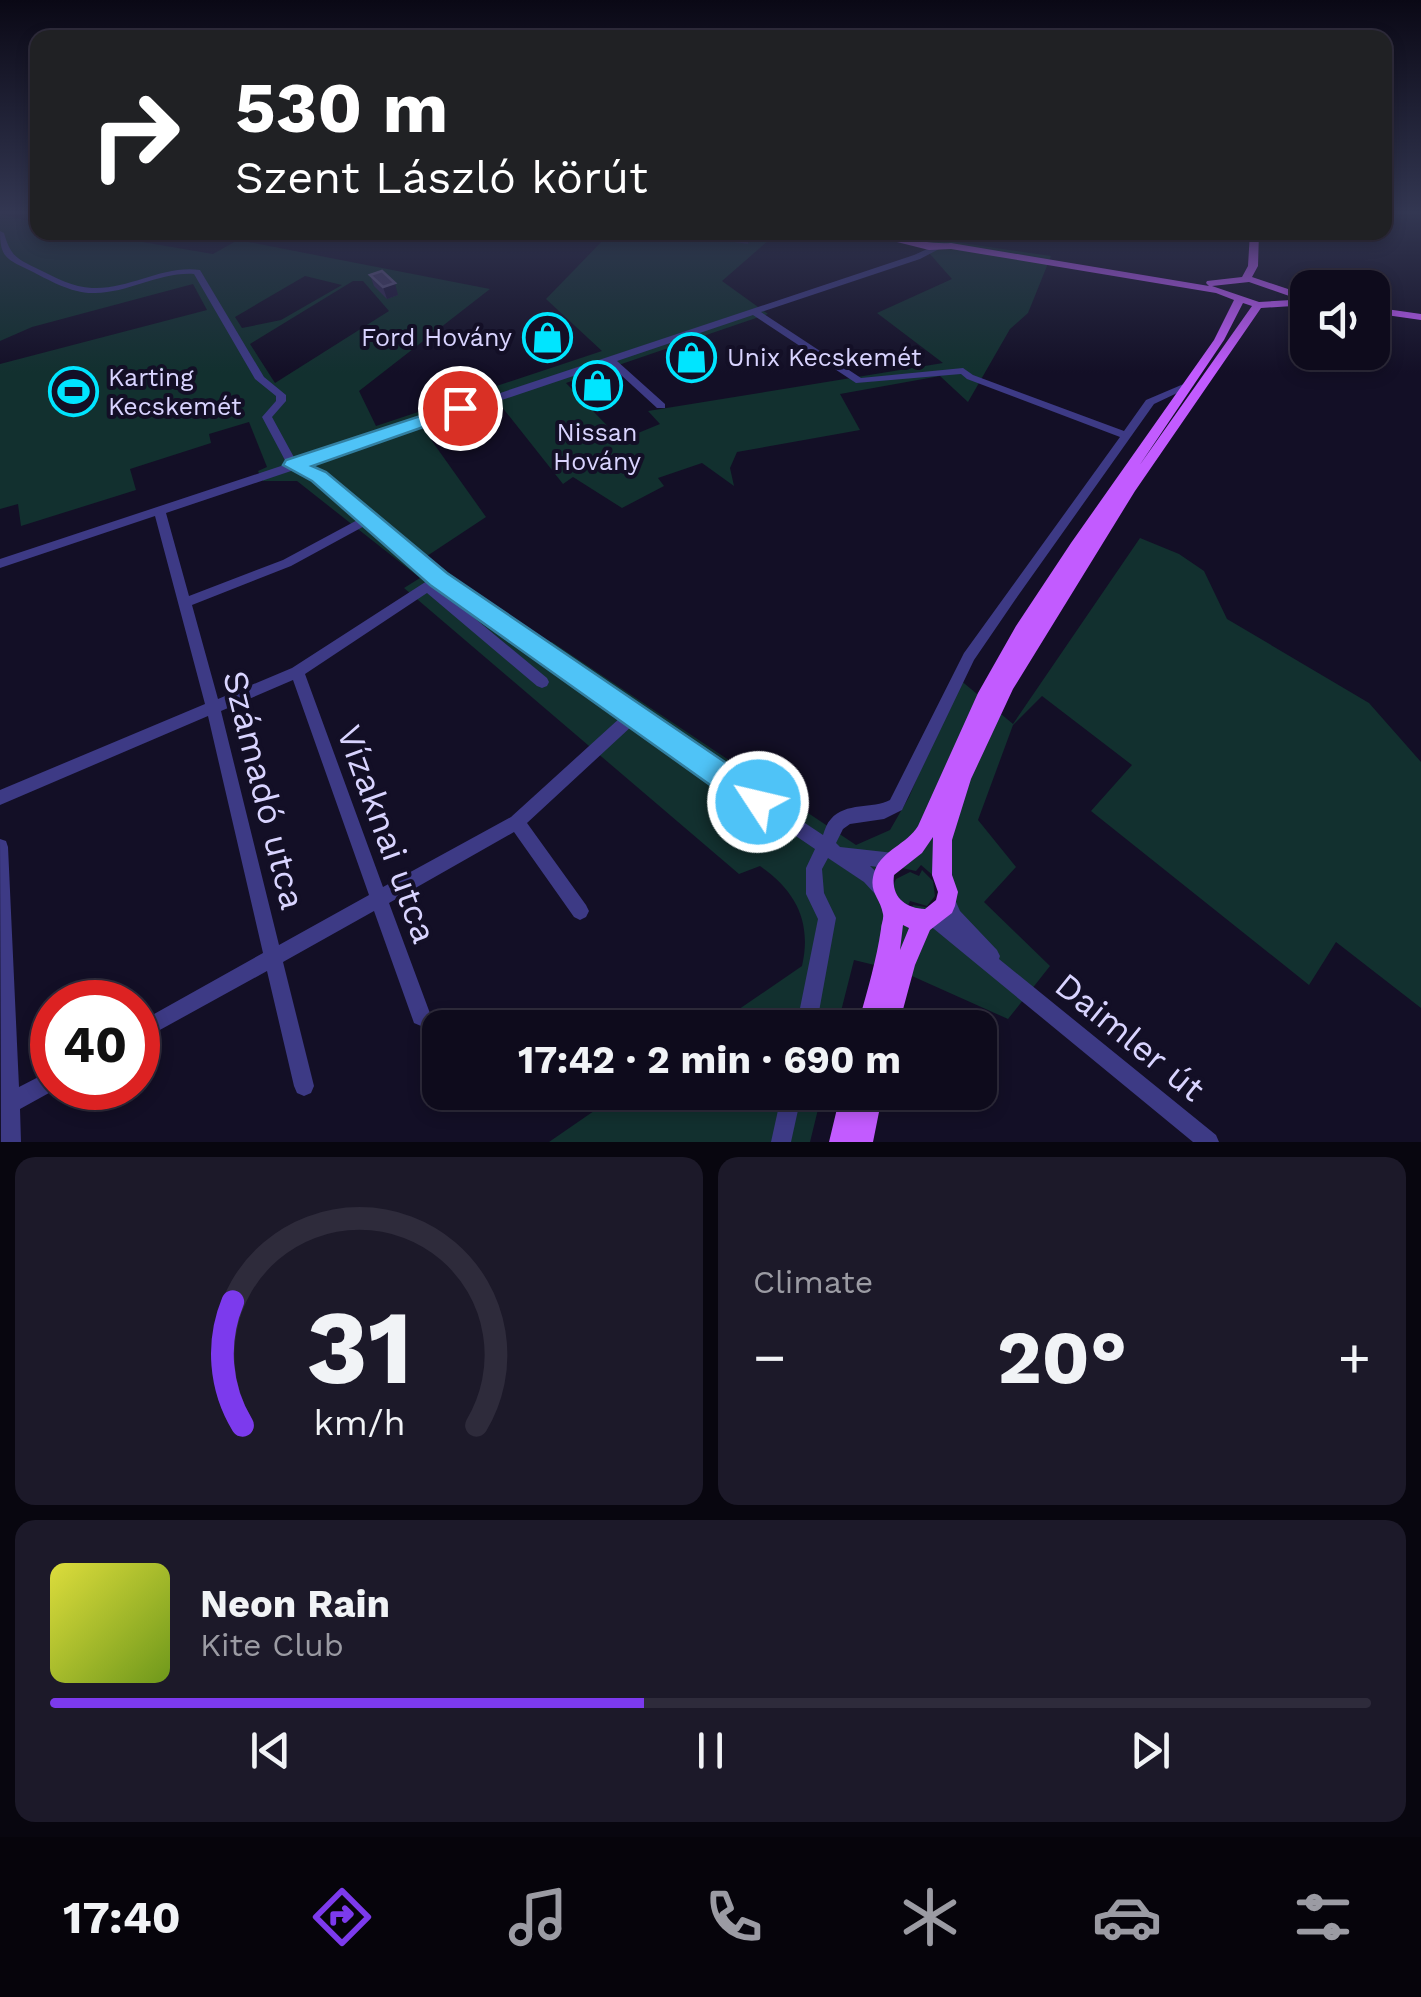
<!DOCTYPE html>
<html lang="en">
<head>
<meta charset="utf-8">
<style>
	:root { --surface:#0e0b1c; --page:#1c1929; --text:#f1f3f6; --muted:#9b9ba3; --line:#2e2b3b; --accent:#7c3aed }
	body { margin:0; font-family:"Work Sans",sans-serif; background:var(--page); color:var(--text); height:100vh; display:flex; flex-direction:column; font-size:38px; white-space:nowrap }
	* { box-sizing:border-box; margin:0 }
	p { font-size:32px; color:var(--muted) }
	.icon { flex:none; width:55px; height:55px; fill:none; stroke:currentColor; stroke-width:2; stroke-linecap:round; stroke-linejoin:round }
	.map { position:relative; height:1142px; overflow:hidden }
	.details { display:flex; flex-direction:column; gap:15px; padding:15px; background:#08060f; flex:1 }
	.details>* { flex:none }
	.hud { position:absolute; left:30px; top:30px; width:1362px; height:210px; border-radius:20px; box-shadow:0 5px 15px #0003,0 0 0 2px var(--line); background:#202124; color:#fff; overflow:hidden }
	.controls { position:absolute; left:1290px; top:270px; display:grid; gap:20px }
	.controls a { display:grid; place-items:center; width:100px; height:100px; border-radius:20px; background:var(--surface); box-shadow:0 5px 15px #0003,0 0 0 2px var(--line); font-size:50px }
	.speed { position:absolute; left:30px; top:980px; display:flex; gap:20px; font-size:50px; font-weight:700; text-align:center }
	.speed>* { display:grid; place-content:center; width:130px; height:130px; border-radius:50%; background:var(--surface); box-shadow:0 5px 15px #0003,0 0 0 2px var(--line); line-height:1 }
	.speed .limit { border:15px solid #d22; background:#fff; color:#111 }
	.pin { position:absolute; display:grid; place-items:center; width:85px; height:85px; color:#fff; margin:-42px; border:5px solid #fff; border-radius:50%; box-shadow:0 2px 10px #0007 }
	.me { position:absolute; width:110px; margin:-55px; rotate:305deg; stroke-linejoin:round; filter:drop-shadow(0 0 8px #0008) }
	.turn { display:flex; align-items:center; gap:35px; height:210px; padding:0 40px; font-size:45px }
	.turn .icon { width:130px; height:130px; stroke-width:2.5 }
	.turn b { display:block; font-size:70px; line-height:85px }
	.big { font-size:75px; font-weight:700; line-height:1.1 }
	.details .tile { flex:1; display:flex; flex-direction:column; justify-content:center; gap:15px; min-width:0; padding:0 35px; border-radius:20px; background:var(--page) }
	.details .dial { align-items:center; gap:0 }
	.dial svg { height:260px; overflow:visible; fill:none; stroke:var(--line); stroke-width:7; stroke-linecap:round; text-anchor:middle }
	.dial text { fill:var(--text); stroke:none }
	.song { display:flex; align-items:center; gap:30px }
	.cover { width:120px; height:120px; border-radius:15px; background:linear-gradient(135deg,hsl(60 70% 55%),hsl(80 70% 35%)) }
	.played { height:10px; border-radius:5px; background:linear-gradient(90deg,var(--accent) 45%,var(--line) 45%) }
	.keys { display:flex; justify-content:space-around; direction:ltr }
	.heat { display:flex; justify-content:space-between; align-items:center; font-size:55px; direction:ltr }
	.details .tiles { flex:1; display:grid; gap:15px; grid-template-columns:1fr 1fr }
	.tile:last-child { grid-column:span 2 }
	.trip { position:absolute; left:422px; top:1010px; width:575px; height:100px; border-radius:20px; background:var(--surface); box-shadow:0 5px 15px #0003,0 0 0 2px var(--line); font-weight:700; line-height:100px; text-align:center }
	.dock { display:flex; height:160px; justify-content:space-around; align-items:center; background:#06040b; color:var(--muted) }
	.dock .icon { width:70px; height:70px }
	.dock .on { color:var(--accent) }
	.dock b { font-size:45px; color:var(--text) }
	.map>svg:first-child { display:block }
</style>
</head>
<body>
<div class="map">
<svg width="1421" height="1142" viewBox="0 0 1421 1142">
	<rect width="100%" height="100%" fill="#130f26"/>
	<path fill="#12302f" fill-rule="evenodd" d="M 0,214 L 37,223 L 38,232 L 89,233 L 213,254 L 238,240 L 490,289 L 359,391 L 376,426 L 602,351 L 546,299 L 610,233 L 777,233 L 722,281 L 768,314 L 566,383 L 621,440 L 660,424 L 648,411 L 943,363 L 877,313 L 952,279 L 922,245 L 831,233 L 893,233 L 1051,256 L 1028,313 L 1010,329 L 968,402 L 940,376 L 840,394 L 860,430 L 737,452 L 730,468 L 734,486 L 702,463 L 658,478 L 664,486 L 622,508 L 573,477 L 563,484 L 498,402 L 422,427 L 486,517 L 427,556 L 544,647 L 552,642 L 856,845 L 890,830 L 909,797 L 959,679 L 1013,724 L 1140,538 L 1179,554 L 1204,571 L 1227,619 L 1369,703 L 1421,762 L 1421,1008 L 1336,942 L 1309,985 L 1091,811 L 1132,765 L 1042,696 L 1013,725 L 978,820 L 1016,867 L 984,902 L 1050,966 L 1008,1019 L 903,972 L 854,960 L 837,1027 L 713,1027 L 802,966 C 812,922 796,891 760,866 L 739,874 L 404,588 L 420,578 L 297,481 L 263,481 L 258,471 L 267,467 L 249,422 L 209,434 L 211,443 L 130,469 L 136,490 L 21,526 L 18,504 L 0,509 L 0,364 L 207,310 L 193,284 L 32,327 L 0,341 ZM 305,276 L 342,285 L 281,320 L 242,328 L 235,317 ZM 353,281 L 363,281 L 389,311 L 275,383 L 250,344 ZM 921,865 L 936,878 L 940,896 L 931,908 L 913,905 L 910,912 L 891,888 L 895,874 L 902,868 L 916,871 Z
		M 922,870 L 933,881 L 935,896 L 927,906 L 910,901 L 907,908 L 900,903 L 893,886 L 896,879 L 910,872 L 919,876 Z
		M 620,1093 L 822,1093 L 810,1142 L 549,1142 Z"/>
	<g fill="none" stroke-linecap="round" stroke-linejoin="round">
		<path fill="#3d3a85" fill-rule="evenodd" d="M 0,231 L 4,233 C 11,258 18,259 40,270 C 56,278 73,287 92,288 C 129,290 162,265 200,270 L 264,377 L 286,395 L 286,401 L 272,417 L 296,461 L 914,255 L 936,245 L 939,245 L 939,249 L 920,259 L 761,312 L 861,378 L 963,368 L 973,375 L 1124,431 L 1146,400 L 1186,383 L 1189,382 L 1194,385 L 1154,404 L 1015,600 L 974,660 L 902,810 L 884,819 L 850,824 L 843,829 L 836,843 L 840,847 L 894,853 L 900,855 L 902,861 L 900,867 L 894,869 L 870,866 L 888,883 L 891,889 L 888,895 L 882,898 L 876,895 L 864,882 L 828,858 L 822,869 L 824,893 L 836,918 L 816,1028 L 796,1028 L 818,919 L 806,894 L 806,868 L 815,849 L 633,725 L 527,823 L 586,905 L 589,911 L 586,917 L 580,920 L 574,917 L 514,832 L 389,903 L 431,1016 L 428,1023 L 421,1026 L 414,1023 L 374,911 L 283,962 L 314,1086 L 311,1093 L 304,1096 L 297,1093 L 294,1086 L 267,971 L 138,1042 L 138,1023 L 263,953 L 208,716 L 0,805 L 0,790 L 205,704 L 155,516 L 0,568 L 0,559 L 287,464 L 262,417 L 276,401 L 276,396 L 255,379 L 194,274 C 159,272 129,293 95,293 C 72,294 49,280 29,270 C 6,259 0,257 0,231 ZM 753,315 L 856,383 L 961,374 L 967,379 L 1120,437 L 964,653 L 890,800 C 873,809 845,802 831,819 C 827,823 825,829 823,835 L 641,714 L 639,710 C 620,706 592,681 575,669 C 526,636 476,603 431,566 C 389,531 355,489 305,466 L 609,364 L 657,408 L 665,408 L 665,404 L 617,361 ZM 294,470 L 330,490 L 363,517 L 283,560 L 189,596 L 166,513 ZM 370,523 L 430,579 L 292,668 L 218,699 L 192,605 L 291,566 ZM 438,586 L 621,717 L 511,817 L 383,887 L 305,674 L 427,593 L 537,686 L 542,688 L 547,686 L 549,682 L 547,678 L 437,587 ZM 293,680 L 369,895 L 279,945 L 221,711 Z
			M 929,232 L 937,232 L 931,240 L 925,240 L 924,238 Z
			M 0,839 L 6,841 L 8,847 L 19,1087 L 52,1070 L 52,1088 L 58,1088 L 20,1109 L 21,1142 L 1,1142 Z
			M 947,892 L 953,895 L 960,911 L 997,950 L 1000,956 L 999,959 L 1216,1135 L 1219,1142 L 1193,1142 L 928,924 L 925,918 L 928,912 L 934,909 L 944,915 L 938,901 L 941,895 Z
			M 782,1092 L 802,1092 L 791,1142 L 771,1142 Z"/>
		<path fill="#c25bff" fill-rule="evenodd" d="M 857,232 C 889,232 919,245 951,243 L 1209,286 L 1206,283 L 1207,281 L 1242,277 L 1248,266 L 1250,232 L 1259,232 L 1258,266 L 1252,277 L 1303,294 L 1303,298 L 1295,298 L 1249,282 L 1212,286 L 1259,302 L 1308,299 L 1308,305 L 1261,308 L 1135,491 L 1013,689 L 971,779 L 952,840 L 952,875 L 958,892 L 955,906 L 952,913 L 930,930 L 915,965 L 898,1028 L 857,1028 C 866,995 876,963 881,929 C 881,924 884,919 883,914 C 880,896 867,892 875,870 C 883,850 907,844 918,826 L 978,693 L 1016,626 L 1071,543 L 1214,340 L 1234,300 L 1216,293 L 951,249 L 929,250 ZM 1243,303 L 1252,306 L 1139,466 L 1224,340 ZM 933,837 L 932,875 L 938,892 L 936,900 L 925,909 C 905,908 891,897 894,875 L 922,853 ZM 903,925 L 909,928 L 900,950 Z
			M 1372,307 L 1421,314 L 1421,320 L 1372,313 Z
			M 841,1092 L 883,1092 L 873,1142 L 829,1142 Z"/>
	</g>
	<path fill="#312854" d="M 670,232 L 701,232 L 698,237 Z
		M 715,232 L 755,232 L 748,244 L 715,239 Z
		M 370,275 L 398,295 L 387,299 L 374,286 Z"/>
	<path fill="#1d163a" d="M 748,232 L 755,232 L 748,244 Z
		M 395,283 L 398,295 L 387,299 L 383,287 Z"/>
	<path fill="#433a66" stroke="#5a527e" stroke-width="2.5" d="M 382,271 L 395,283 L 383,287 L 370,275 Z"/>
	<linearGradient id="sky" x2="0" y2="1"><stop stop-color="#0a0815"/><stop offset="0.57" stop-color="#333752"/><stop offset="1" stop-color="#333752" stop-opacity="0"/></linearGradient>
	<rect width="1421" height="373" fill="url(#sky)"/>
	<path fill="#4fc3f7" stroke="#337fa1" stroke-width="2.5" d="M 460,403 L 466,404 L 466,412 L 312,466 L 326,472 L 447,573 L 769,792 L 773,802 L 769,812 L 758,815 L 748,812 L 430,585 L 312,481 L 283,465 L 286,460 Z"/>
	<defs>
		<symbol id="shop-ring" viewBox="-11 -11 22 22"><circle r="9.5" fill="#130f26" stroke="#00e5ff" stroke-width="1.5"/><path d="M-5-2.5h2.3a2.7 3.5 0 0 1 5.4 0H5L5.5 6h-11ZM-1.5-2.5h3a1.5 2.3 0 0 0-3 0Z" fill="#00e5ff"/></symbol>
		<symbol id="stadium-ring" viewBox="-11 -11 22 22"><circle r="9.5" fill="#130f26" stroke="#00e5ff" stroke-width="1.5"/><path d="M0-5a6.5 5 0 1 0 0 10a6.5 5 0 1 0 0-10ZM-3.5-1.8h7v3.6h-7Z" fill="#00e5ff"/></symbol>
	</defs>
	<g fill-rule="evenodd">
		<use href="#shop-ring" x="520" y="310" width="55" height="55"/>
		<use href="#shop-ring" x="664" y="330" width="55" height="55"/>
		<use href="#shop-ring" x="570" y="358" width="55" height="55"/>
		<use href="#stadium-ring" x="46" y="364" width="55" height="55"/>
	</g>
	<g text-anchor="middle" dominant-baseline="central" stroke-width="8" stroke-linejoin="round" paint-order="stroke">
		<g font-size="25" fill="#d9d4ff" stroke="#130f26" text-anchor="start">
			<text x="512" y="337" text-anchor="end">Ford Hovány</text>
			<text x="727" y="357">Unix Kecskemét</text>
			<text x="108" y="377">Karting<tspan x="108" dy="29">Kecskemét</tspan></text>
			<text x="597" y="432" text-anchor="middle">Nissan<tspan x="597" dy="29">Hovány</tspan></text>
		</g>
		<g font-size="35" fill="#d9d4ff" stroke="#130f26">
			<text transform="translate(264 790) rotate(76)">Számadó utca</text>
			<text transform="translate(387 834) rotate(70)">Vízaknai utca</text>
			<text transform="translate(1130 1037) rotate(39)">Daimler út</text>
		</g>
	</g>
</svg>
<div class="controls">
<a><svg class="icon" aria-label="sound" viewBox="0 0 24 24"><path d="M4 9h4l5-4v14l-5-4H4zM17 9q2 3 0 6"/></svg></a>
</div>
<div class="speed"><div class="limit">40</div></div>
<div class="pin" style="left:460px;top:408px;background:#d93025"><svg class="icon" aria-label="arrive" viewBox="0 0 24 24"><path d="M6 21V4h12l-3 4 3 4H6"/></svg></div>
<svg class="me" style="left:758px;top:802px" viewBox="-20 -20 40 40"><circle r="17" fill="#4fc3f7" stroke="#fff" stroke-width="3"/><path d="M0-11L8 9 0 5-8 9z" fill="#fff"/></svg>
<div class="trip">17:42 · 2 min · 690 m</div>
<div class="hud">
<div class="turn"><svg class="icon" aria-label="right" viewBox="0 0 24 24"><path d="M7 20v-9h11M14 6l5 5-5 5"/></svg><div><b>530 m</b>Szent László körút</div></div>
</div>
</div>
<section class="details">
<div class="tiles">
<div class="tile dial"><svg viewBox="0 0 100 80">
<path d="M14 69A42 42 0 1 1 86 69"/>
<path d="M14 69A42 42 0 0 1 11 31" stroke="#7c3aed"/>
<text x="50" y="56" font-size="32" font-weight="700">31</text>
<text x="50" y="72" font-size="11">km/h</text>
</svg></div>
<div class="tile"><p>Climate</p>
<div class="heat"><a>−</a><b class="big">20°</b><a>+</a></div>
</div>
<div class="tile">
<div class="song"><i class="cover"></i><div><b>Neon Rain</b><p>Kite Club</p></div></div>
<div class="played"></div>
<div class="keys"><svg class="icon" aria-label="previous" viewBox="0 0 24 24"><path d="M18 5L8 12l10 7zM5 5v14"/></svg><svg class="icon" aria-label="pause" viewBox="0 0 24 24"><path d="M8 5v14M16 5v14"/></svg><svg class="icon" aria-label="next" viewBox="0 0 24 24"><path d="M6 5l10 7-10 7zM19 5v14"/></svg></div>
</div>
</div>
</section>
<nav class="dock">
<b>17:40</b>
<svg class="icon on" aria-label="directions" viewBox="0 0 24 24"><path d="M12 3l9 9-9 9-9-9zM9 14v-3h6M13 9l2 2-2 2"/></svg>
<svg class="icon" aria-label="music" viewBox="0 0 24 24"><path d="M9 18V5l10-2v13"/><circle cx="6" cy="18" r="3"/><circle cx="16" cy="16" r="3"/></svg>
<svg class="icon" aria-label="phone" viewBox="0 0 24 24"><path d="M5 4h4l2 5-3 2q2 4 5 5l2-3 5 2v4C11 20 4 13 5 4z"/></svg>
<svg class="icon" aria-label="climate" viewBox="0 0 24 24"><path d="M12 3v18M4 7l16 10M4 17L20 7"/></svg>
<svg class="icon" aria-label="car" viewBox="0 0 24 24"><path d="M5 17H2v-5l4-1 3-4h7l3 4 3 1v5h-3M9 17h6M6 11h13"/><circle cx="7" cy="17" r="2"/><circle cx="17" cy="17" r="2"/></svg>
<svg class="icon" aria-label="filters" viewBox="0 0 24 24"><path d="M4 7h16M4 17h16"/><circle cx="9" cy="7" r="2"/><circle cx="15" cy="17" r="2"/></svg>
</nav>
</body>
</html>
